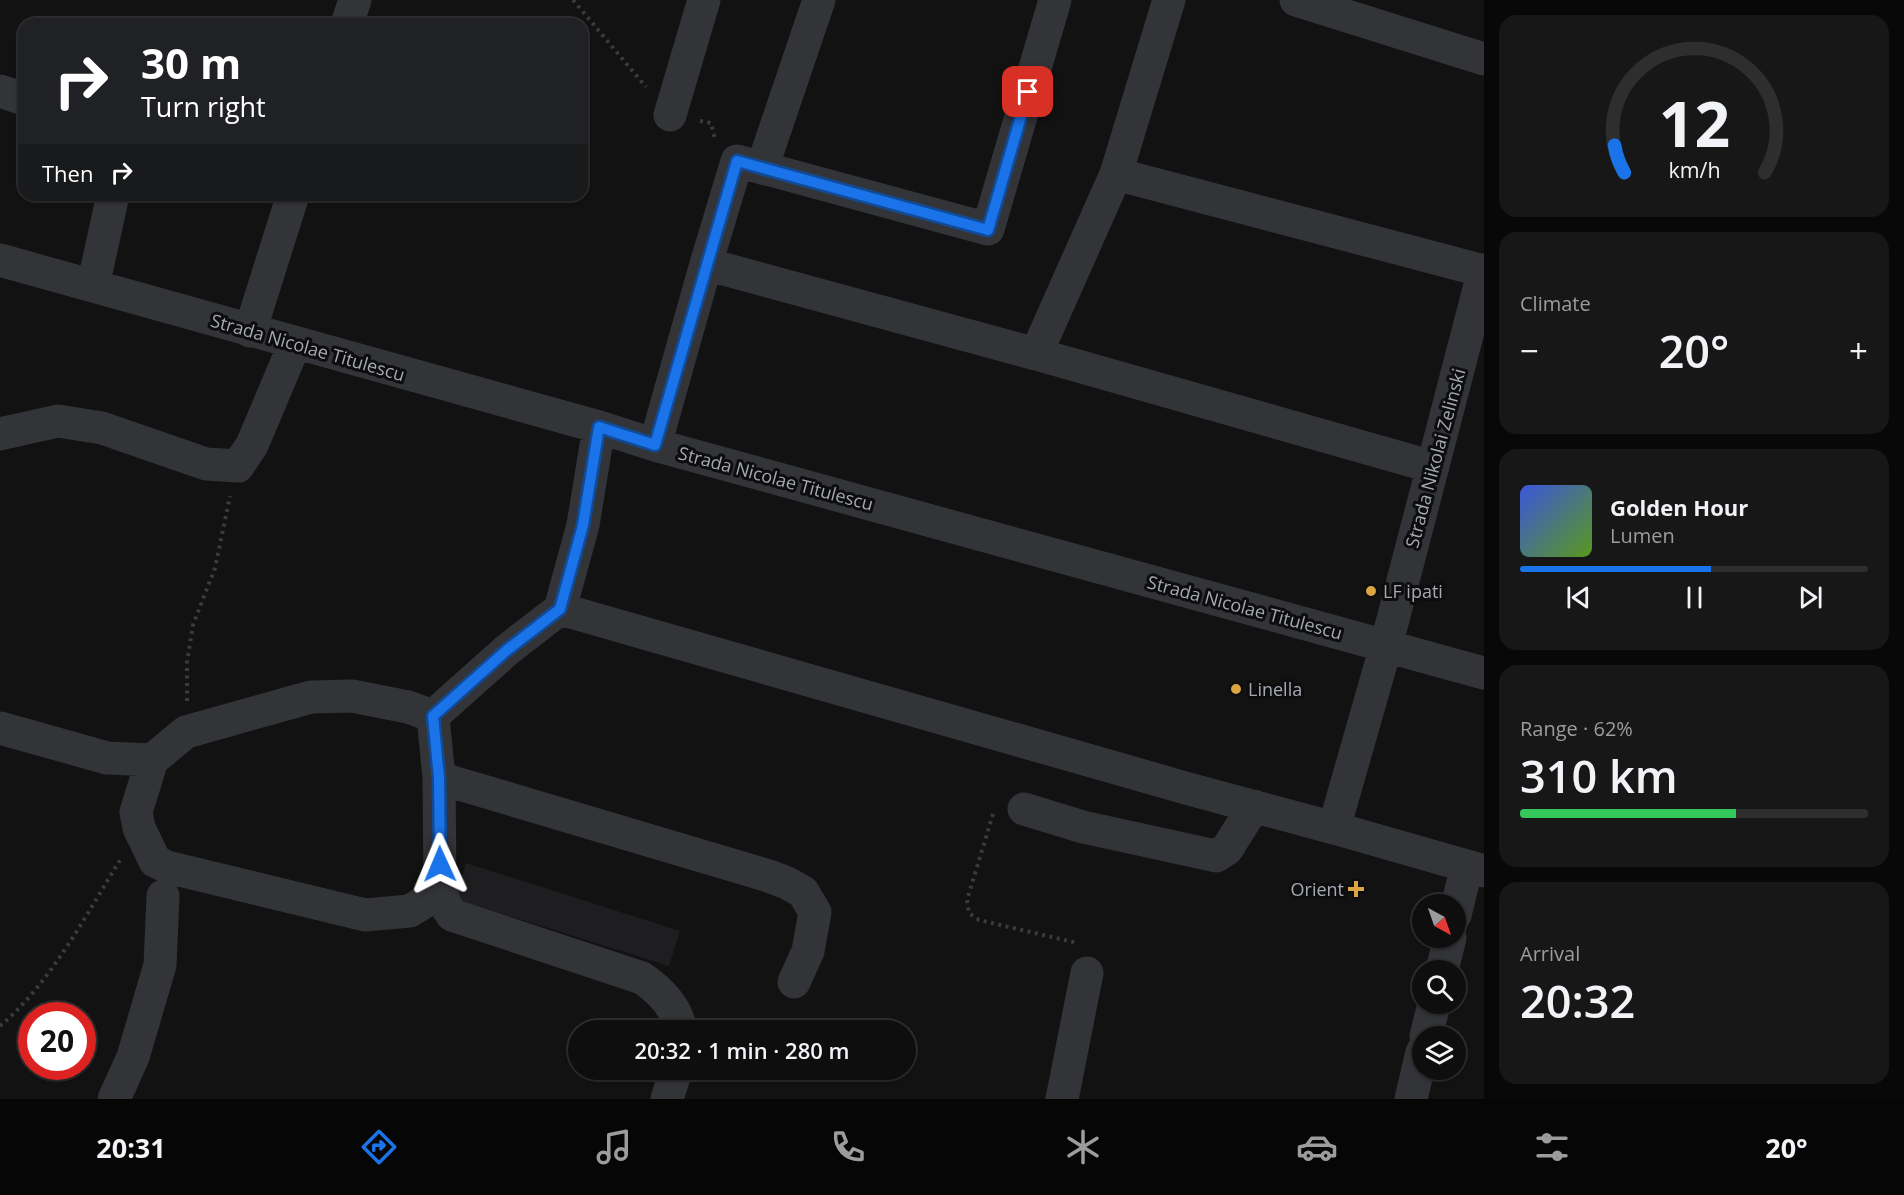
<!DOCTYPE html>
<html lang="en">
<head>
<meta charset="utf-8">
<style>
	:root { --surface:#0e0e0e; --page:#171717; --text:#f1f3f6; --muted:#9b9c9e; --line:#2e2e2e; --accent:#1a73e8 }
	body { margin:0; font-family:"Open Sans",sans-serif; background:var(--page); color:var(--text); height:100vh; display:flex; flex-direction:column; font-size:22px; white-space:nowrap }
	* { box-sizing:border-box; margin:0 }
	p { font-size:20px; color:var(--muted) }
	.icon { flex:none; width:33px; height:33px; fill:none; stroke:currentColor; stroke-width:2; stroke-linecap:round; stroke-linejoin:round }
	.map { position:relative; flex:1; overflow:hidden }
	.side { display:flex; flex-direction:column; gap:15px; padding:15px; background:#080808; width:420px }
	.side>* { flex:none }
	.hud { position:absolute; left:18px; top:18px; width:570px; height:183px; border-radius:18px; box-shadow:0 2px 4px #0004,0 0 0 2px var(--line); background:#202124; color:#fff; overflow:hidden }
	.needle { width:39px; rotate:140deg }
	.buttons { position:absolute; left:1412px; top:894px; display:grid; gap:12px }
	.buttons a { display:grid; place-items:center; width:54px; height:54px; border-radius:50%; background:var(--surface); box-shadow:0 2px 4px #0004,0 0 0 2px var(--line); font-size:30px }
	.speed { position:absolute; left:18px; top:1002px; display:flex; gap:12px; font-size:30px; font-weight:700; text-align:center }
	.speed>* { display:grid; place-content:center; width:78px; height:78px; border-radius:50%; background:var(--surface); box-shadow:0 2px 4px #0004,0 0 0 2px var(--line); line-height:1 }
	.speed .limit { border:9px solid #d22; background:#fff; color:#111 }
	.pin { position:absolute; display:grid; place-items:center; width:51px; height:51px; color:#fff; margin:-26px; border-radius:12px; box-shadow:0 3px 9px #0006 }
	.me { position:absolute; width:66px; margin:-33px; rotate:359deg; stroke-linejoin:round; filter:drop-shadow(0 0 4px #0008) }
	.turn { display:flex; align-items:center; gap:21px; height:126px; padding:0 24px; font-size:27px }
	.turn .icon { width:78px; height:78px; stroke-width:2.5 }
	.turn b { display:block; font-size:42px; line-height:51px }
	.then { display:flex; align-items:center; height:57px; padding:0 24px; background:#0003; gap:12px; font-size:22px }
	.big { font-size:45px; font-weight:600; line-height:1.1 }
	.side .tile { flex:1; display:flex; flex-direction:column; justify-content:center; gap:9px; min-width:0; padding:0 21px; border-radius:18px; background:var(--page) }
	.side .dial { align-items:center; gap:0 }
	.dial svg { height:156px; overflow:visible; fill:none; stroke:var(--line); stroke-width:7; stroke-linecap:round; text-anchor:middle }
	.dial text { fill:var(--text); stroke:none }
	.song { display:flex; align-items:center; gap:18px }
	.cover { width:72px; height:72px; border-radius:9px; background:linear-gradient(135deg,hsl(230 70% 55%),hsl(90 70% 35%)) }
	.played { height:6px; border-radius:3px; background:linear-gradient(90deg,var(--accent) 55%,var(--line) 55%) }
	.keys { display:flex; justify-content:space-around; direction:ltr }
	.heat { display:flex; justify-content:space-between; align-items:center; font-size:33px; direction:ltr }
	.charge { height:9px; border-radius:4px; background:linear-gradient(90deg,#34c759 62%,var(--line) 0) }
	.trip { position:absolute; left:568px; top:1020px; width:348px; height:60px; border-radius:30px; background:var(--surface); box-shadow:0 2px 4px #0004,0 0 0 2px var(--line); font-weight:600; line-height:60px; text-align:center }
	.dock { display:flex; height:96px; justify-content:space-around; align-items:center; background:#060606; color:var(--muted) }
	.dock .icon { width:42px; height:42px }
	.dock .selected { color:var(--accent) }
	.dock b { font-size:27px; color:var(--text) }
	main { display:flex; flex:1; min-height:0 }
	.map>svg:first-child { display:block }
</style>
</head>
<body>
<main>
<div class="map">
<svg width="1484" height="1099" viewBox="0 0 1484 1099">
	<rect width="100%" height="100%" fill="#121213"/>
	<path fill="#1e1e20" d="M 466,863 L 680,931 L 669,966 L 455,899 Z"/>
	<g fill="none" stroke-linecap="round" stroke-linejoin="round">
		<path stroke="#3a3b3f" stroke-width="4" stroke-dasharray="3 4.5" stroke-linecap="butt" d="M 573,0 L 646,87
			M 700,121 L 711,123 L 715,139
			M 187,701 L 187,662 L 193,625 L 215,568 L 230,496
			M 993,814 L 967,900 L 969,913 L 979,920 L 1073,942 L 1077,945
			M 0,1026 C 50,984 86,915 120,860"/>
		<path stroke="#333438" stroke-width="33" d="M 1169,0 L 1116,174 L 1484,271
			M 1296,0 L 1484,59
			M 347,24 L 355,0
			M 0,91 L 24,99
			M 670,115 L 704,0
			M 762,168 L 819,0
			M 1116,174 L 1036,354 L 1433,467
			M 0,260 L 599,427 L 655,445 L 1484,673
			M 706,264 L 1036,354
			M 1484,270 L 1386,646 L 1334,828 L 1484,871
			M 93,286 L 113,195
			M 250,331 L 293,195
			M 599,427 L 583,525 L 560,609 L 507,650 L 433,716 L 439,778 L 440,885 C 443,897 444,905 452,915 L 642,978 C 661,991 677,1008 681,1030
			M 0,434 L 58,421 L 102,428 L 206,464 L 238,466 L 252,445 L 295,343
			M 655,445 L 706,264 L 737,161 L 988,229 L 1055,0
			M 560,609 L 1189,789 L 1334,828
			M 0,728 L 107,758 L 152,760 L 186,732 L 311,697 L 352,696 L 408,707 L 433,716
			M 152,760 L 136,812 L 139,828 L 155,861 L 167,867 L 365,915 L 410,911 L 442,891
			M 439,778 L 769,876 L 787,883 L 803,892 L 815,912 L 808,951 L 794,982
			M 1024,809 L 1083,827 L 1216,856 L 1227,849 L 1254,806
			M 1455,915 L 1467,866
			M 1442,970 L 1450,938
			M 1426,1036 L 1434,1004
			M 114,1099 L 133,1057 L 160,965 L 163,896
			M 667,1099 L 676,1070
			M 1062,1099 L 1087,973
			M 1411,1099 L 1422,1052"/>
	</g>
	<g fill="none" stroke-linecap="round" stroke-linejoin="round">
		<defs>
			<path id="route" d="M 440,864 L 439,778 L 433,716 L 507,650 L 560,609 L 583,525 L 599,427 L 655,445 L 737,161 L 988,230 L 1028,92"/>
		</defs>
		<use href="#route" stroke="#114b97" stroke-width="15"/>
		<use href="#route" stroke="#1a73e8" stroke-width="10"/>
	</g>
	<g fill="#dba542" stroke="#0d0d0e" stroke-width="2">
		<circle cx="1371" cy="591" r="6"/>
		<circle cx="1236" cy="689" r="6"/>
		<path d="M1353 880h6v6h6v6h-6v6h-6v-6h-6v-6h6z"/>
	</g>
	<g text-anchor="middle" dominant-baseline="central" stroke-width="6" stroke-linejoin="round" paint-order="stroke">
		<g font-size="18" fill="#a5a9b2" stroke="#0d0d0e">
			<text transform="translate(308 347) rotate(16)">Strada Nicolae Titulescu</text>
			<text transform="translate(1435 458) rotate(-75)">Strada Nikolai Zelinski</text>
			<text transform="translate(776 478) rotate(15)">Strada Nicolae Titulescu</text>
			<text transform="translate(1245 607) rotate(15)">Strada Nicolae Titulescu</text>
		</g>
		<g font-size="18" fill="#a5a9b2" stroke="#0d0d0e" text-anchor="start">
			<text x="1383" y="591">LF ipati</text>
			<text x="1248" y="689">Linella</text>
			<text x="1344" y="889" text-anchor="end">Orient</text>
		</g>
	</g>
</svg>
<div class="buttons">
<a><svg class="needle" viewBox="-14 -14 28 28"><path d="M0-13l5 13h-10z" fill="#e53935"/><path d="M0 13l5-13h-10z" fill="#9b9c9e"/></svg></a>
<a><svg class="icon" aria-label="search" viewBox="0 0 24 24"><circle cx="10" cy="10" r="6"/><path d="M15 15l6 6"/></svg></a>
<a><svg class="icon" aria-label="layers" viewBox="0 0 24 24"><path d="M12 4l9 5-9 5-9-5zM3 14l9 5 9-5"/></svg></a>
</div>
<div class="speed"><div class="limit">20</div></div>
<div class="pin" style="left:1028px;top:92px;background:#d93025"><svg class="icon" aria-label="arrive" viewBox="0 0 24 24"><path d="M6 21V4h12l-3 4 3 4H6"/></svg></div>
<svg class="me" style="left:440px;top:864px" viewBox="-20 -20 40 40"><path d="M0-17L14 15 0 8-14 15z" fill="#1a73e8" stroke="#fff" stroke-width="4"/></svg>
<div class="trip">20:32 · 1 min · 280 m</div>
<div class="hud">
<div class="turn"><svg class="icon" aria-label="right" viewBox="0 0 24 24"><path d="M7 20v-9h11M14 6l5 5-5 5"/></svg><div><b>30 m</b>Turn right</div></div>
<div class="then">Then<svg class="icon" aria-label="right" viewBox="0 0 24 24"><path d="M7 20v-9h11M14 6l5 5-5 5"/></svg></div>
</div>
</div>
<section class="side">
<div class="tile dial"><svg viewBox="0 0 100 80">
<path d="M14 69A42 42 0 1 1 86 69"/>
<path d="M14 69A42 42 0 0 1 9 55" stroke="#1a73e8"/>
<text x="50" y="56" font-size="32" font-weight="700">12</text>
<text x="50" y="72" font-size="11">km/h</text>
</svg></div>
<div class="tile"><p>Climate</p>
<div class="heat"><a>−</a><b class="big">20°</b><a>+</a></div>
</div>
<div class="tile">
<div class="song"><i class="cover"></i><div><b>Golden Hour</b><p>Lumen</p></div></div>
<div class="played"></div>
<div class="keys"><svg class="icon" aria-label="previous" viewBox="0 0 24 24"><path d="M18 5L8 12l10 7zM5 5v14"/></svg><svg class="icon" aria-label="pause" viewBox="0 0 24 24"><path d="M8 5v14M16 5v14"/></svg><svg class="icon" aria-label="next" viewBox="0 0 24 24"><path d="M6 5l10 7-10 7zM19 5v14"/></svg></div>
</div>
<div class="tile"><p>Range · 62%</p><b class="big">310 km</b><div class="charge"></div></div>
<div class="tile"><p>Arrival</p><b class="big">20:32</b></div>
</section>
</main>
<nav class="dock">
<b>20:31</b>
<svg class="icon selected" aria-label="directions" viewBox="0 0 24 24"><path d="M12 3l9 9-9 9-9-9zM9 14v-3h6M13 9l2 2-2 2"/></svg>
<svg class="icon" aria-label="music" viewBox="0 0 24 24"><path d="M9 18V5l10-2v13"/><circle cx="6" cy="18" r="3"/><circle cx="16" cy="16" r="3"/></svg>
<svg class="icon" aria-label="phone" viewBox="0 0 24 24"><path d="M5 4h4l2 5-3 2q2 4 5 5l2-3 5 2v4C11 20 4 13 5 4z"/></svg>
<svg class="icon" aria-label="climate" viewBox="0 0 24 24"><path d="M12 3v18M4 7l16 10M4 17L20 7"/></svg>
<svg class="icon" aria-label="car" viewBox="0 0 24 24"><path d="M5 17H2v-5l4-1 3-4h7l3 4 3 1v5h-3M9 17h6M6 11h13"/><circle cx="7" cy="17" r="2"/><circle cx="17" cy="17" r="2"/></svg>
<svg class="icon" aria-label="filters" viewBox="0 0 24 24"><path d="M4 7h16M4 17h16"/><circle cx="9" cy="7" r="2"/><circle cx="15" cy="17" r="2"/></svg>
<b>20°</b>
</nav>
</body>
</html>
